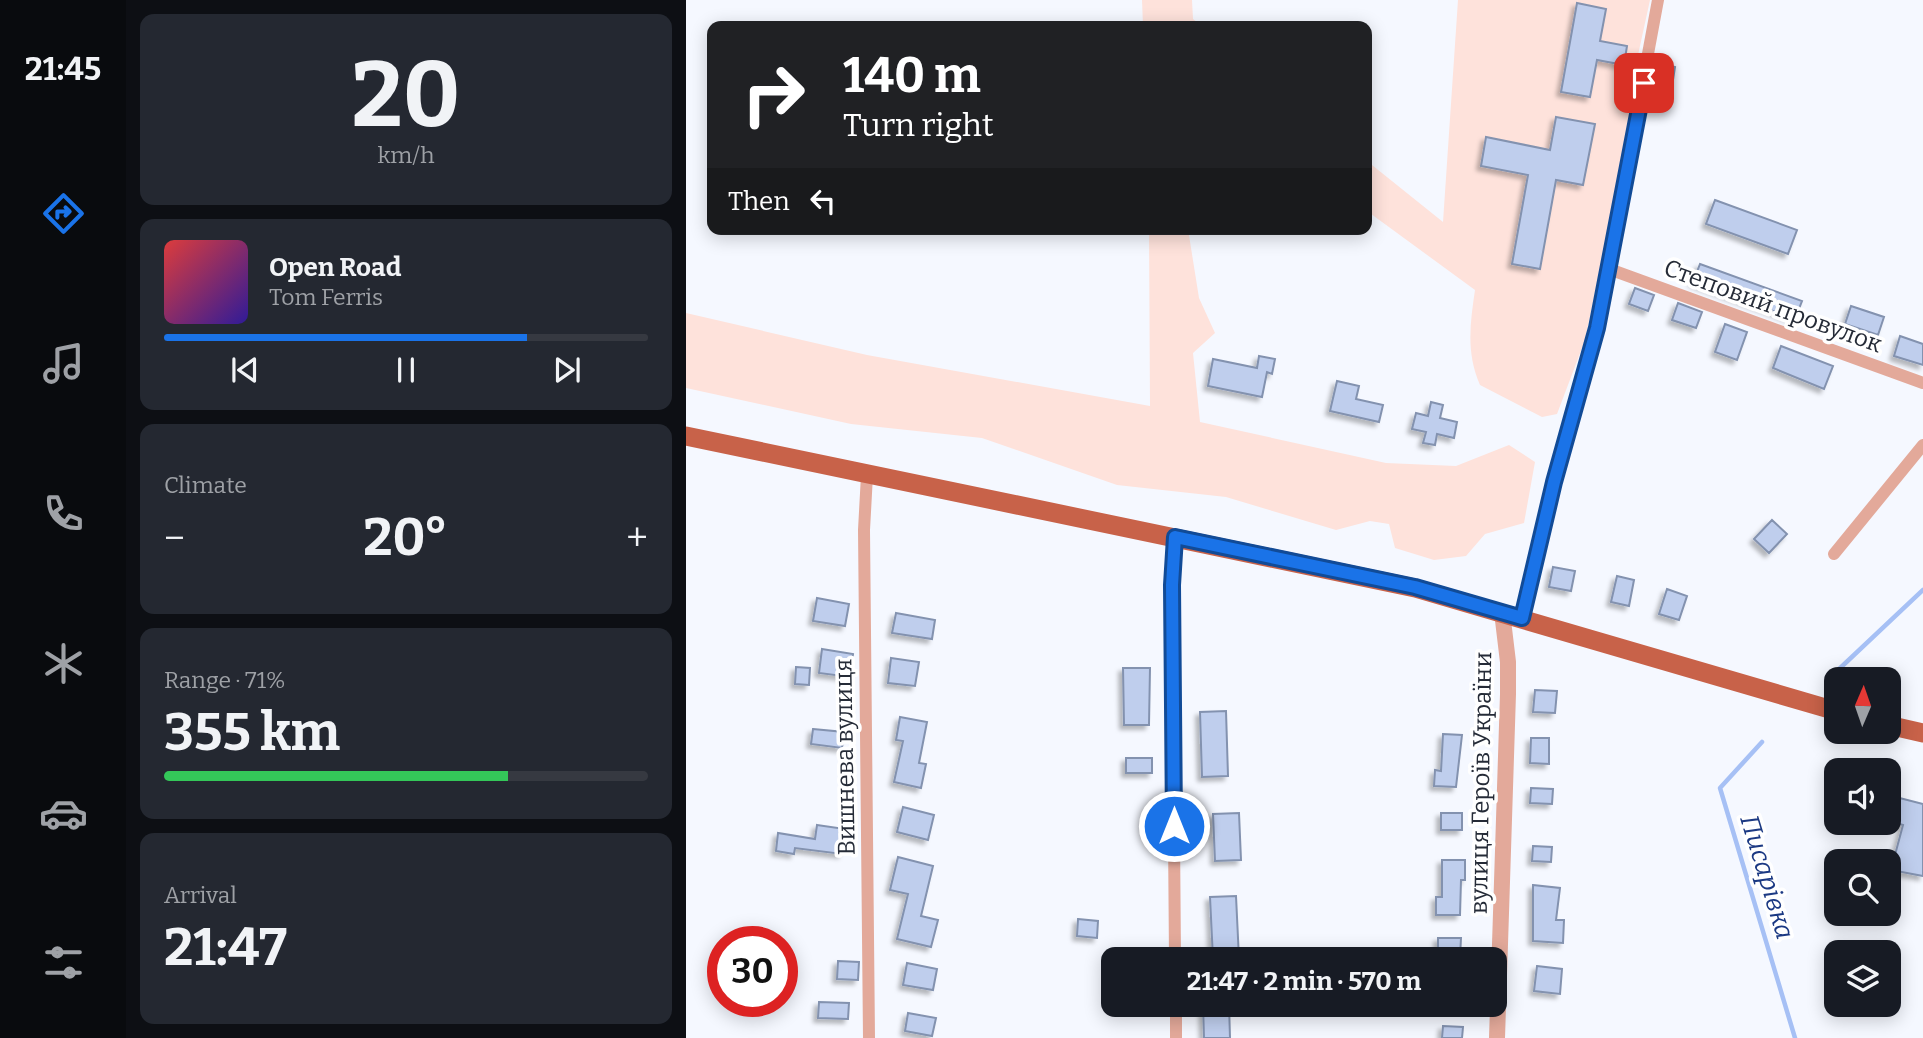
<!DOCTYPE html>
<html lang="en">
<head>
<meta charset="utf-8">
<style>
	:root { --surface:#171b24; --page:#242831; --text:#f1f3f6; --muted:#9ea1a6; --line:#363941; --accent:#1a73e8 }
	body { margin:0; font-family:Bitter,serif; background:var(--page); color:var(--text); height:100vh; display:flex; flex-direction:column; font-size:26px; white-space:nowrap }
	* { box-sizing:border-box; margin:0 }
	p { font-size:23px; color:var(--muted) }
	.icon { flex:none; width:38px; height:38px; fill:none; stroke:currentColor; stroke-width:2; stroke-linecap:round; stroke-linejoin:round }
	.map { position:relative; flex:1; overflow:hidden }
	.sheet { display:flex; flex-direction:column; gap:14px; padding:14px; background:#0d0f14; width:560px }
	.sheet>* { flex:none }
	.top-card { position:absolute; left:21px; top:21px; width:665px; height:214px; border-radius:14px; box-shadow:0 4px 18px #0003; background:#202124; color:#fff; overflow:hidden }
	.needle { width:46px; rotate:2deg }
	.tools { position:absolute; left:1138px; top:667px; display:grid; gap:14px }
	.tools a { display:grid; place-items:center; width:77px; height:77px; border-radius:14px; background:var(--surface); box-shadow:0 4px 18px #0003; font-size:35px }
	.speed { position:absolute; left:21px; top:926px; display:flex; gap:14px; font-size:35px; font-weight:700; text-align:center }
	.speed>* { display:grid; place-content:center; width:91px; height:91px; border-radius:50%; background:var(--surface); box-shadow:0 4px 18px #0003; line-height:1 }
	.speed .limit { border:10px solid #d22; background:#fff; color:#111 }
	.pin { position:absolute; display:grid; place-items:center; width:60px; height:60px; color:#fff; margin:-30px; border-radius:14px; box-shadow:0 4px 10px #0006 }
	.me { position:absolute; width:77px; margin:-38px; rotate:0deg; stroke-linejoin:round; filter:drop-shadow(0 0 5px #0008) }
	.turn { display:flex; align-items:center; gap:24px; height:147px; padding:0 21px; font-size:32px }
	.turn .icon { width:91px; height:91px; stroke-width:2.5 }
	.turn b { display:block; font-size:49px; line-height:60px }
	.then { display:flex; align-items:center; height:66px; padding:0 21px; background:#0003; gap:14px; font-size:26px }
	.big { font-size:52px; font-weight:700; line-height:1.1 }
	.sheet .tile { flex:1; display:flex; flex-direction:column; justify-content:center; gap:10px; min-width:0; padding:0 24px; border-radius:14px; background:var(--page) }
	.sheet .dial { align-items:center; gap:0 }
	.dial b { font-size:91px; line-height:1 }
	.song { display:flex; align-items:center; gap:21px }
	.cover { width:84px; height:84px; border-radius:10px; background:linear-gradient(135deg,hsl(0 70% 55%),hsl(250 70% 35%)) }
	.played { height:7px; border-radius:4px; background:linear-gradient(90deg,var(--accent) 75%,var(--line) 75%) }
	.keys { display:flex; justify-content:space-around; direction:ltr }
	.heat { display:flex; justify-content:space-between; align-items:center; font-size:38px; direction:ltr }
	.charge { height:10px; border-radius:5px; background:linear-gradient(90deg,#34c759 71%,var(--line) 0) }
	.trip { position:absolute; left:415px; top:947px; width:406px; height:70px; border-radius:14px; background:var(--surface); box-shadow:0 4px 18px #0003; font-weight:700; line-height:70px; text-align:center }
	main { display:flex; flex:1; min-height:0 }
	.tabs { display:flex; flex-direction:column; width:126px; justify-content:space-around; align-items:center; background:#090b0e; color:var(--muted) }
	.tabs .icon { width:49px; height:49px }
	.tabs .active { color:var(--accent) }
	.tabs b { font-size:32px; color:var(--text) }
	.map>svg:first-child { display:block }
</style>
</head>
<body>
<main>
<nav class="tabs">
<b>21:45</b>
<svg class="icon active" aria-label="directions" viewBox="0 0 24 24"><path d="M12 3l9 9-9 9-9-9zM9 14v-3h6M13 9l2 2-2 2"/></svg>
<svg class="icon" aria-label="music" viewBox="0 0 24 24"><path d="M9 18V5l10-2v13"/><circle cx="6" cy="18" r="3"/><circle cx="16" cy="16" r="3"/></svg>
<svg class="icon" aria-label="phone" viewBox="0 0 24 24"><path d="M5 4h4l2 5-3 2q2 4 5 5l2-3 5 2v4C11 20 4 13 5 4z"/></svg>
<svg class="icon" aria-label="climate" viewBox="0 0 24 24"><path d="M12 3v18M4 7l16 10M4 17L20 7"/></svg>
<svg class="icon" aria-label="car" viewBox="0 0 24 24"><path d="M5 17H2v-5l4-1 3-4h7l3 4 3 1v5h-3M9 17h6M6 11h13"/><circle cx="7" cy="17" r="2"/><circle cx="17" cy="17" r="2"/></svg>
<svg class="icon" aria-label="filters" viewBox="0 0 24 24"><path d="M4 7h16M4 17h16"/><circle cx="9" cy="7" r="2"/><circle cx="15" cy="17" r="2"/></svg>
</nav>
<section class="sheet">
<div class="tile dial"><b>20</b><p>km/h</p></div>
<div class="tile">
<div class="song"><i class="cover"></i><div><b>Open Road</b><p>Tom Ferris</p></div></div>
<div class="played"></div>
<div class="keys"><svg class="icon" aria-label="previous" viewBox="0 0 24 24"><path d="M18 5L8 12l10 7zM5 5v14"/></svg><svg class="icon" aria-label="pause" viewBox="0 0 24 24"><path d="M8 5v14M16 5v14"/></svg><svg class="icon" aria-label="next" viewBox="0 0 24 24"><path d="M6 5l10 7-10 7zM19 5v14"/></svg></div>
</div>
<div class="tile"><p>Climate</p>
<div class="heat"><a>−</a><b class="big">20°</b><a>+</a></div>
</div>
<div class="tile"><p>Range · 71%</p><b class="big">355 km</b><div class="charge"></div></div>
<div class="tile"><p>Arrival</p><b class="big">21:47</b></div>
</section>
<div class="map">
<svg width="1237" height="1038" viewBox="0 0 1237 1038">
	<defs>
		<filter id="shadow"><feDropShadow dx="-4" dy="4" stdDeviation="2" flood-color="#0004"/></filter>
	</defs>
	<rect width="100%" height="100%" fill="#f5f8ff"/>
	<path fill="#fee2db" d="M 456,0 L 506,0 L 507,19 L 516,26 L 457,26 Z
		M 772,0 L 964,0 L 947,78 L 949,101 L 899,340 L 871,414 L 856,417 L 794,385 C 780,353 784,324 789,290 L 681,211 L 681,161 L 757,222 Z
		M 463,229 L 502,229 L 513,298 L 529,333 L 507,353 L 514,422 L 700,463 L 770,466 L 823,445 L 849,462 L 838,523 L 799,534 L 780,556 L 748,560 L 709,548 L 703,524 L 684,521 L 650,530 L 540,497 L 431,485 L 296,438 L 165,424 L 0,388 L 0,313 L 181,355 L 464,406 Z"/>
	<g fill="none" stroke-linecap="round" stroke-linejoin="round">
		<path stroke="#a6c0f5" stroke-width="4.5" d="M 1151,671 L 1237,590
			M 1076,742 L 1034,788 L 1109,1038"/>
	</g>
	<path fill="#bfceed" stroke="#8392af" stroke-width="2" filter="url(#shadow)" d="M 891,3 L 920,9 L 914,41 L 941,46 L 938,65 L 911,60 L 904,97 L 875,92 Z
		M 976,64 L 989,67 L 984,99 L 971,97 Z
		M 870,117 L 909,124 L 897,185 L 870,180 L 854,269 L 826,264 L 842,175 L 795,166 L 800,137 L 864,150 Z
		M 1029,200 L 1111,230 L 1102,254 L 1020,224 Z
		M 1014,264 L 1116,301 L 1109,319 L 1007,282 Z
		M 949,288 L 968,295 L 962,311 L 943,304 Z
		M 992,303 L 1016,312 L 1010,328 L 986,320 Z
		M 1165,306 L 1198,317 L 1192,335 L 1159,324 Z
		M 1039,324 L 1061,332 L 1051,360 L 1029,352 Z
		M 1214,336 L 1237,344 L 1237,365 L 1208,356 Z
		M 1095,346 L 1147,366 L 1138,389 L 1087,368 Z
		M 573,356 L 589,359 L 586,374 L 581,372 L 576,397 L 522,386 L 527,359 L 571,368 Z
		M 651,381 L 673,386 L 670,399 L 697,405 L 693,422 L 644,411 Z
		M 745,402 L 757,405 L 754,418 L 771,422 L 768,438 L 751,434 L 749,445 L 737,443 L 740,432 L 726,429 L 730,413 L 742,416 Z
		M 1086,520 L 1101,534 L 1083,553 L 1068,539 Z
		M 867,567 L 889,571 L 885,591 L 863,587 Z
		M 931,576 L 948,580 L 943,606 L 925,602 Z
		M 981,589 L 1001,596 L 993,620 L 973,614 Z
		M 131,598 L 163,604 L 159,626 L 127,621 Z
		M 210,613 L 249,620 L 246,639 L 206,633 Z
		M 136,649 L 167,654 L 164,677 L 133,673 Z
		M 205,658 L 233,662 L 229,686 L 202,683 Z
		M 110,667 L 124,668 L 123,685 L 109,684 Z
		M 437,668 L 464,668 L 463,725 L 438,725 Z
		M 849,690 L 871,691 L 869,713 L 847,712 Z
		M 540,711 L 542,776 L 516,777 L 514,712 Z
		M 214,717 L 241,722 L 233,763 L 240,764 L 235,788 L 208,782 L 217,741 L 210,740 Z
		M 127,729 L 158,732 L 156,748 L 125,744 Z
		M 757,734 L 776,735 L 770,787 L 748,786 L 749,770 L 755,771 Z
		M 845,738 L 863,738 L 863,764 L 844,763 Z
		M 440,758 L 466,758 L 466,773 L 440,773 Z
		M 845,788 L 867,789 L 866,804 L 844,803 Z
		M 1202,795 L 1237,804 L 1237,876 L 1205,870 L 1217,825 L 1202,821 Z
		M 217,807 L 248,815 L 242,840 L 211,832 Z
		M 553,813 L 555,860 L 529,861 L 527,814 Z
		M 755,813 L 776,813 L 776,830 L 755,830 Z
		M 131,825 L 159,829 L 156,854 L 109,848 L 108,854 L 90,851 L 92,833 L 129,839 Z
		M 847,846 L 866,847 L 865,862 L 846,861 Z
		M 212,857 L 247,866 L 235,916 L 252,920 L 245,947 L 211,939 L 222,894 L 204,890 Z
		M 756,860 L 779,860 L 779,880 L 775,880 L 774,915 L 750,915 L 750,897 L 756,897 Z
		M 847,885 L 874,888 L 870,920 L 878,920 L 877,943 L 847,941 Z
		M 550,896 L 553,959 L 527,959 L 524,897 Z
		M 392,919 L 412,921 L 411,938 L 391,936 Z
		M 752,938 L 775,938 L 774,957 L 752,957 Z
		M 152,961 L 173,962 L 172,980 L 151,979 Z
		M 221,963 L 251,969 L 247,990 L 217,985 Z
		M 851,966 L 876,969 L 874,994 L 848,991 Z
		M 133,1002 L 163,1003 L 162,1019 L 132,1018 Z
		M 517,1004 L 543,1004 L 544,1038 L 518,1038 Z
		M 222,1013 L 250,1018 L 246,1036 L 219,1031 Z
		M 757,1026 L 777,1027 L 776,1038 L 756,1038 Z"/>
	<g fill="none" stroke-linecap="round" stroke-linejoin="round">
		<path stroke="#e3a99a" stroke-width="12" d="M 923,269 L 1237,383
			M 181,475 L 178,530 L 183,1038
			M 489,537 L 486,585 L 489,959
			M 1148,554 L 1237,445
			M 836,618 L 868,482 L 911,328 L 972,0
			M 490,1004 L 490,1038"/>
		<path stroke="#e3a99a" stroke-width="16" d="M 811,1038 L 822,694 L 822,662 L 816,612"/>
		<path stroke="#c86249" stroke-width="19" d="M 0,436 L 729,588 L 1150,711
			M 1202,725 L 1237,733"/>
	</g>
	<g fill="none" stroke-linecap="round" stroke-linejoin="round">
		<defs>
			<path id="route" d="M 488,826 L 486,585 L 489,537 L 729,587 L 836,618 L 868,482 L 911,328 L 958,83"/>
		</defs>
		<use href="#route" stroke="#114b97" stroke-width="18"/>
		<use href="#route" stroke="#1a73e8" stroke-width="12"/>
	</g>
	<g text-anchor="middle" dominant-baseline="central" stroke-width="7" stroke-linejoin="round" paint-order="stroke">
		<g font-size="24" fill="#252b37" stroke="#fff">
			<text transform="translate(1087 306) rotate(20)">Степовий провулок</text>
			<text transform="translate(159 757) rotate(-91)">Вишнева вулиця</text>
			<text transform="translate(795 783) rotate(-89)">вулиця Героїв України</text>
		</g>
		<g font-size="26" font-style="italic" fill="#1b3983" stroke="#fff">
			<text transform="translate(1081 877) rotate(73)">Писарівка</text>
		</g>
	</g>
</svg>
<div class="tools">
<a><svg class="needle" viewBox="-14 -14 28 28"><path d="M0-13l5 13h-10z" fill="#e53935"/><path d="M0 13l5-13h-10z" fill="#9ea1a6"/></svg></a>
<a><svg class="icon" aria-label="sound" viewBox="0 0 24 24"><path d="M4 9h4l5-4v14l-5-4H4zM17 9q2 3 0 6"/></svg></a>
<a><svg class="icon" aria-label="search" viewBox="0 0 24 24"><circle cx="10" cy="10" r="6"/><path d="M15 15l6 6"/></svg></a>
<a><svg class="icon" aria-label="layers" viewBox="0 0 24 24"><path d="M12 4l9 5-9 5-9-5zM3 14l9 5 9-5"/></svg></a>
</div>
<div class="speed"><div class="limit">30</div></div>
<div class="pin" style="left:958px;top:83px;background:#d93025"><svg class="icon" aria-label="arrive" viewBox="0 0 24 24"><path d="M6 21V4h12l-3 4 3 4H6"/></svg></div>
<svg class="me" style="left:488px;top:826px" viewBox="-20 -20 40 40"><circle r="17" fill="#1a73e8" stroke="#fff" stroke-width="3"/><path d="M0-11L8 9 0 5-8 9z" fill="#fff"/></svg>
<div class="trip">21:47 · 2 min · 570 m</div>
<div class="top-card">
<div class="turn"><svg class="icon" aria-label="right" viewBox="0 0 24 24"><path d="M7 20v-9h11M14 6l5 5-5 5"/></svg><div><b>140 m</b>Turn right</div></div>
<div class="then">Then<svg class="icon" aria-label="left" viewBox="0 0 24 24"><path d="M17 20v-9H6M10 6l-5 5 5 5"/></svg></div>
</div>
</div>
</main>
</body>
</html>
